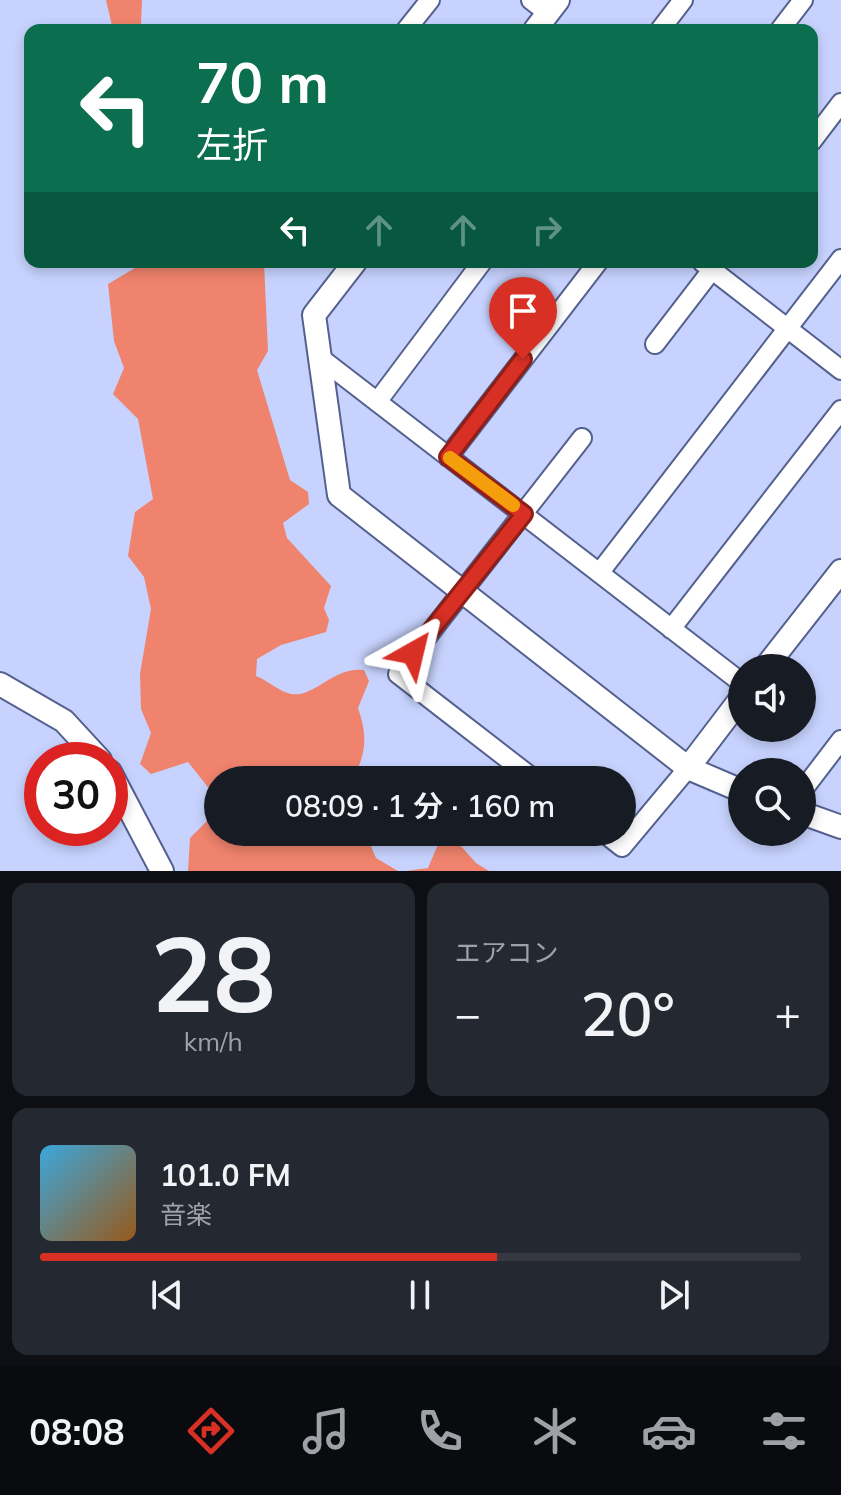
<!DOCTYPE html>
<html lang="ja">
<head>
<meta charset="utf-8">
<style>
	:root { --surface:#171b24; --page:#242831; --text:#f1f3f6; --muted:#9ea1a6; --line:#363941; --accent:#d93025 }
	body { margin:0; font-family:Mulish,"Noto Sans JP",sans-serif; background:var(--page); color:var(--text); height:100vh; display:flex; flex-direction:column; font-size:30px; white-space:nowrap }
	* { box-sizing:border-box; margin:0 }
	p { font-size:26px; color:var(--muted) }
	.icon { flex:none; width:44px; height:44px; fill:none; stroke:currentColor; stroke-width:2; stroke-linecap:round; stroke-linejoin:round }
	.map { position:relative; height:871px; overflow:hidden }
	.details { display:flex; flex-direction:column; gap:12px; padding:12px; background:#0d0f14; flex:1 }
	.details>* { flex:none }
	.hud { position:absolute; left:24px; top:24px; width:794px; height:244px; border-radius:16px; box-shadow:0 4px 12px #0003; background:#0b6e4f; color:#fff; overflow:hidden }
	.buttons { position:absolute; left:728px; top:654px; display:grid; gap:16px }
	.buttons a { display:grid; place-items:center; width:88px; height:88px; border-radius:50%; background:var(--surface); box-shadow:0 4px 12px #0003; font-size:40px }
	.speed { position:absolute; left:24px; top:742px; display:flex; gap:16px; font-size:40px; font-weight:700; text-align:center }
	.speed>* { display:grid; place-content:center; width:104px; height:104px; border-radius:50%; background:var(--surface); box-shadow:0 4px 12px #0003; line-height:1 }
	.speed .limit { border:12px solid #d22; background:#fff; color:#111 }
	.pin { position:absolute; display:grid; place-items:center; width:68px; height:68px; color:#fff; margin:-82px -34px; border-radius:50% 50% 50% 0; rotate:-45deg; box-shadow:0 0 8px #0007 }
	.pin .icon { rotate:45deg }
	.me { position:absolute; width:88px; margin:-44px; rotate:37deg; stroke-linejoin:round; filter:drop-shadow(0 0 6px #0008) }
	.turn { display:flex; align-items:center; gap:28px; height:168px; padding:0 40px; font-size:36px }
	.turn .icon { width:104px; height:104px; stroke-width:2.5 }
	.turn b { display:block; font-size:56px; line-height:68px }
	.lanes { display:flex; align-items:center; height:76px; padding:0 40px; background:#0003; justify-content:center; gap:40px; direction:ltr }
	.lanes .off { opacity:.35 }
	.big { font-size:60px; font-weight:600; line-height:1.1 }
	.details .tile { flex:1; display:flex; flex-direction:column; justify-content:center; gap:12px; min-width:0; padding:0 28px; border-radius:16px; background:var(--page) }
	.details .dial { align-items:center; gap:0 }
	.dial b { font-size:104px; line-height:1 }
	.song { display:flex; align-items:center; gap:24px }
	.cover { width:96px; height:96px; border-radius:12px; background:linear-gradient(135deg,hsl(200 70% 55%),hsl(30 70% 35%)) }
	.played { height:8px; border-radius:4px; background:linear-gradient(90deg,var(--accent) 60%,var(--line) 60%) }
	.keys { display:flex; justify-content:space-around; direction:ltr }
	.heat { display:flex; justify-content:space-between; align-items:center; font-size:44px; direction:ltr }
	.details .tiles { flex:1; display:grid; gap:12px; grid-template-columns:1fr 1fr }
	.tile:last-child { grid-column:span 2 }
	.trip { position:absolute; left:204px; top:766px; width:432px; height:80px; border-radius:40px; background:var(--surface); box-shadow:0 4px 12px #0003; font-weight:600; line-height:80px; text-align:center }
	.dock { display:flex; height:128px; justify-content:space-around; align-items:center; background:#090b0e; color:var(--muted) }
	.dock .icon { width:56px; height:56px }
	.dock .selected { color:var(--accent) }
	.dock b { font-size:36px; color:var(--text) }
	.map>svg:first-child { display:block }
</style>
</head>
<body>
<div class="map">
<svg width="841" height="871" viewBox="0 0 841 871">
	<rect width="100%" height="100%" fill="#c7d3fe"/>
	<path fill="#ef836d" d="M 106,0 L 142,0 L 141,24 L 146,30 L 113,30 Z
		M 145,262 L 264,262 L 268,351 L 257,370 L 290,480 L 308,492 L 309,504 L 283,523 L 287,538 L 331,586 L 324,608 L 329,620 L 326,632 L 281,645 L 257,659 L 256,676 C 267,680 280,692 291,694 C 314,698 334,666 364,670 L 369,681 L 358,708 C 368,737 366,752 353,780 L 218,780 L 218,832 L 365,832 L 376,858 L 398,871 L 188,871 L 190,838 L 214,814 L 211,791 L 188,762 L 151,774 L 140,764 L 151,733 L 141,709 L 140,674 L 151,609 L 144,577 L 128,556 L 135,512 L 153,499 L 138,419 L 113,394 L 124,368 L 114,341 L 108,284 Z
		M 450,834 L 476,863 L 489,871 L 406,871 L 428,868 L 442,835 Z"/>
	<g fill="none" stroke-linecap="round" stroke-linejoin="round">
		<defs>
			<path id="minor" d="M 531,0 L 548,13
				M 406,30 L 430,0
				M 660,30 L 683,0
				M 780,30 L 803,0
				M 812,141 L 841,103
				M 702,262 L 841,370
				M 655,344 L 718,262
				M 319,357 L 742,683
				M 377,402 L 482,262
				M 448,457 L 598,262
				M 600,572 L 841,259
				M 671,629 L 841,410
				M 535,780 L 398,674 L 582,438
				M 802,791 L 841,740
				M 603,832 L 622,847 L 688,768"/>
			<path id="tertiary" d="M 535,30 L 558,0
				M 355,262 L 314,315 L 339,495 L 688,768 L 742,791
				M 765,668 L 841,571
				M 0,684 L 64,721 L 100,760
				M 688,768 L 742,697
				M 110,772 L 162,871
				M 802,813 L 841,827"/>
		</defs>
		<use href="#minor" stroke="#54608e" stroke-width="22"/>
		<use href="#tertiary" stroke="#54608e" stroke-width="26"/>
		<use href="#minor" stroke="#fff" stroke-width="18"/>
		<use href="#tertiary" stroke="#fff" stroke-width="22"/>
	</g>
	<g fill="none" stroke-linecap="round" stroke-linejoin="round">
		<defs>
			<path id="route" d="M 413,653 L 524,514 L 448,457 L 523,359"/>
		</defs>
		<use href="#route" stroke="#8d1f18" stroke-width="20"/>
		<use href="#route" stroke="#d93025" stroke-width="14"/>
		<path stroke="#f59e0b" stroke-width="14" d="M 450,458 L 513,505"/>
	</g>
</svg>
<div class="buttons">
<a><svg class="icon" aria-label="sound" viewBox="0 0 24 24"><path d="M4 9h4l5-4v14l-5-4H4zM17 9q2 3 0 6"/></svg></a>
<a><svg class="icon" aria-label="search" viewBox="0 0 24 24"><circle cx="10" cy="10" r="6"/><path d="M15 15l6 6"/></svg></a>
</div>
<div class="speed"><div class="limit">30</div></div>
<div class="pin" style="left:523px;top:359px;background:#d93025"><svg class="icon" aria-label="arrive" viewBox="0 0 24 24"><path d="M6 21V4h12l-3 4 3 4H6"/></svg></div>
<svg class="me" style="left:413px;top:653px" viewBox="-20 -20 40 40"><path d="M0-17L14 15 0 8-14 15z" fill="#d93025" stroke="#fff" stroke-width="4"/></svg>
<div class="trip">08:09 · 1 分 · 160 m</div>
<div class="hud">
<div class="turn"><svg class="icon" aria-label="left" viewBox="0 0 24 24"><path d="M17 20v-9H6M10 6l-5 5 5 5"/></svg><div><b>70 m</b>左折</div></div>
<div class="lanes"><svg class="icon" aria-label="left" viewBox="0 0 24 24"><path d="M17 20v-9H6M10 6l-5 5 5 5"/></svg><svg class="icon off" aria-label="ahead" viewBox="0 0 24 24"><path d="M12 20V5M6 11l6-6 6 6"/></svg><svg class="icon off" aria-label="ahead" viewBox="0 0 24 24"><path d="M12 20V5M6 11l6-6 6 6"/></svg><svg class="icon off" aria-label="right" viewBox="0 0 24 24"><path d="M7 20v-9h11M14 6l5 5-5 5"/></svg></div>
</div>
</div>
<section class="details">
<div class="tiles">
<div class="tile dial"><b>28</b><p>km/h</p></div>
<div class="tile"><p>エアコン</p>
<div class="heat"><a>−</a><b class="big">20°</b><a>+</a></div>
</div>
<div class="tile">
<div class="song"><i class="cover"></i><div><b>101.0 FM</b><p>音楽</p></div></div>
<div class="played"></div>
<div class="keys"><svg class="icon" aria-label="previous" viewBox="0 0 24 24"><path d="M18 5L8 12l10 7zM5 5v14"/></svg><svg class="icon" aria-label="pause" viewBox="0 0 24 24"><path d="M8 5v14M16 5v14"/></svg><svg class="icon" aria-label="next" viewBox="0 0 24 24"><path d="M6 5l10 7-10 7zM19 5v14"/></svg></div>
</div>
</div>
</section>
<nav class="dock">
<b>08:08</b>
<svg class="icon selected" aria-label="directions" viewBox="0 0 24 24"><path d="M12 3l9 9-9 9-9-9zM9 14v-3h6M13 9l2 2-2 2"/></svg>
<svg class="icon" aria-label="music" viewBox="0 0 24 24"><path d="M9 18V5l10-2v13"/><circle cx="6" cy="18" r="3"/><circle cx="16" cy="16" r="3"/></svg>
<svg class="icon" aria-label="phone" viewBox="0 0 24 24"><path d="M5 4h4l2 5-3 2q2 4 5 5l2-3 5 2v4C11 20 4 13 5 4z"/></svg>
<svg class="icon" aria-label="climate" viewBox="0 0 24 24"><path d="M12 3v18M4 7l16 10M4 17L20 7"/></svg>
<svg class="icon" aria-label="car" viewBox="0 0 24 24"><path d="M5 17H2v-5l4-1 3-4h7l3 4 3 1v5h-3M9 17h6M6 11h13"/><circle cx="7" cy="17" r="2"/><circle cx="17" cy="17" r="2"/></svg>
<svg class="icon" aria-label="filters" viewBox="0 0 24 24"><path d="M4 7h16M4 17h16"/><circle cx="9" cy="7" r="2"/><circle cx="15" cy="17" r="2"/></svg>
</nav>
</body>
</html>
